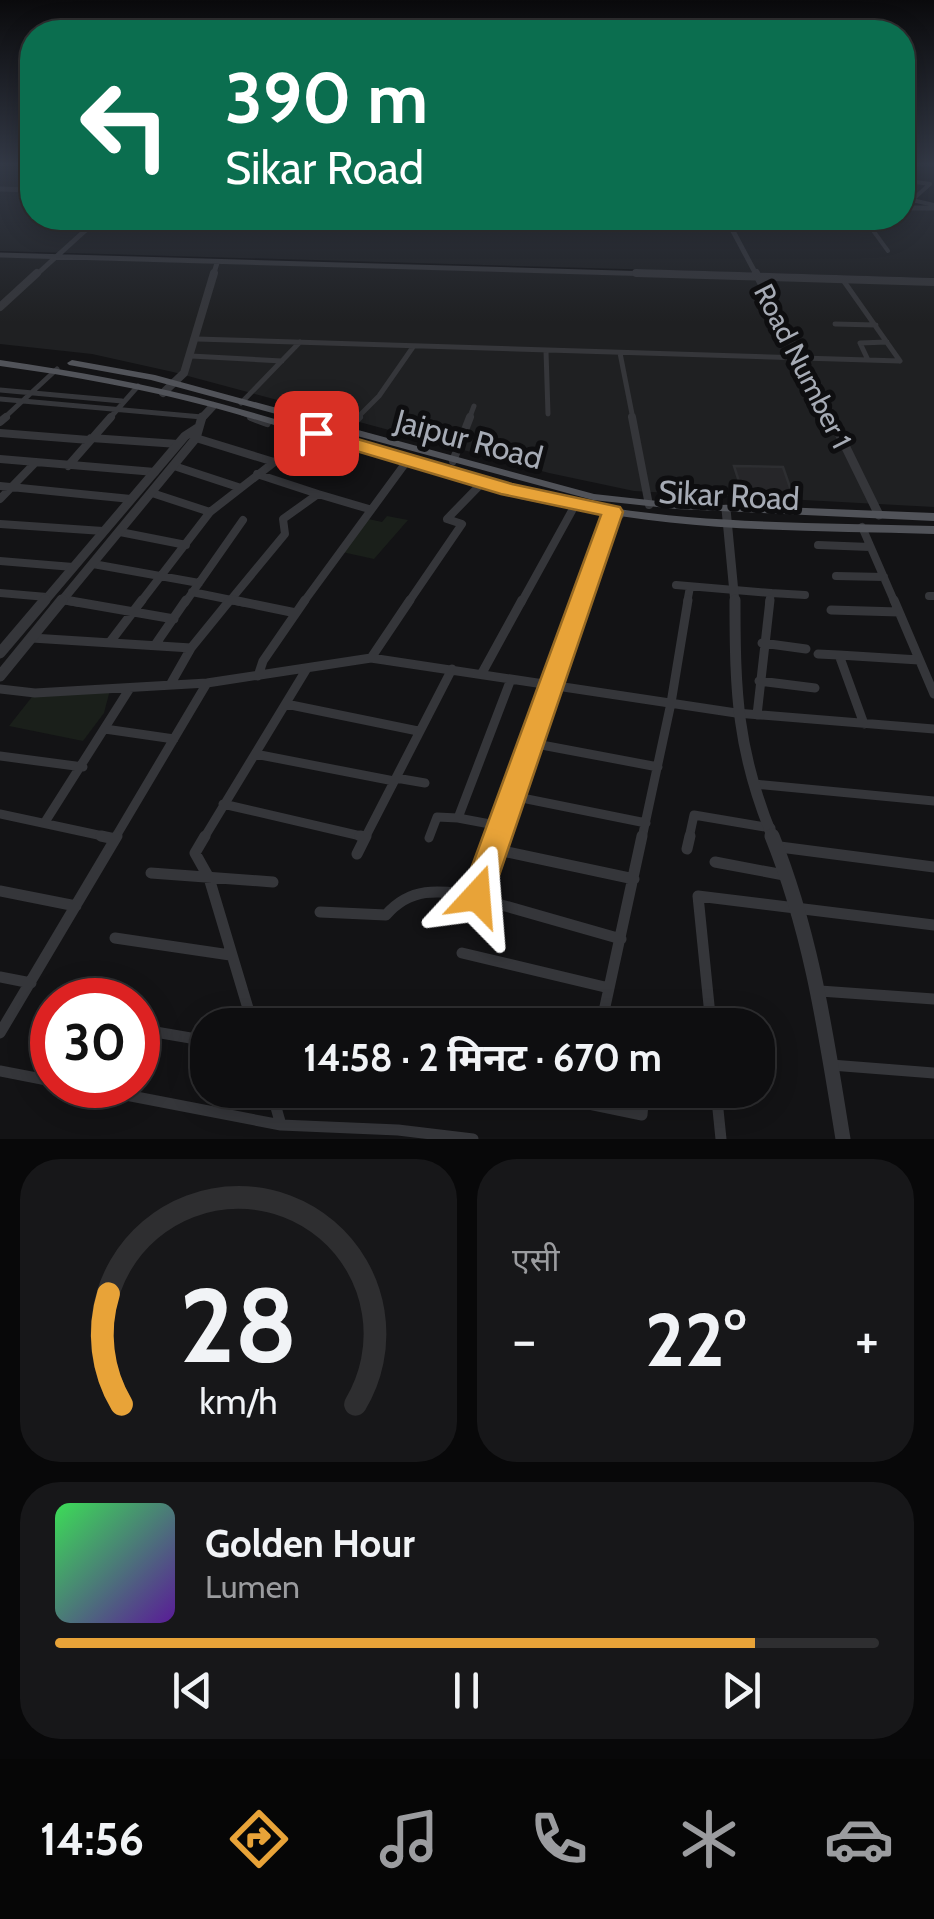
<!DOCTYPE html>
<html lang="hi">
<head>
<meta charset="utf-8">
<style>
	:root { --surface:#0e0e10; --page:#171719; --text:#f1f3f6; --muted:#9b9c9f; --line:#2e2e30; --accent:#e8a338 }
	body { margin:0; font-family:Cabin,"Noto Sans Devanagari",sans-serif; background:var(--page); color:var(--text); height:100vh; display:flex; flex-direction:column; font-size:38px; white-space:nowrap }
	* { box-sizing:border-box; margin:0 }
	p { font-size:32px; color:var(--muted) }
	.icon { flex:none; width:55px; height:55px; fill:none; stroke:currentColor; stroke-width:2; stroke-linecap:round; stroke-linejoin:round }
	.map { position:relative; height:1139px; overflow:hidden }
	.drawer { display:flex; flex-direction:column; gap:20px; padding:20px; background:#080809; flex:1 }
	.drawer>* { flex:none }
	.banner { position:absolute; left:20px; top:20px; width:895px; height:210px; border-radius:40px; box-shadow:0 5px 25px #0003,0 0 0 2px var(--line); background:#0b6e4f; color:#fff; overflow:hidden }
	.speed { position:absolute; left:30px; top:978px; display:flex; gap:20px; font-size:50px; font-weight:700; text-align:center }
	.speed>* { display:grid; place-content:center; width:130px; height:130px; border-radius:50%; background:var(--surface); box-shadow:0 5px 25px #0003,0 0 0 2px var(--line); line-height:1 }
	.speed .limit { border:15px solid #d22; background:#fff; color:#111 }
	.pin { position:absolute; display:grid; place-items:center; width:85px; height:85px; color:#fff; margin:-42px; border-radius:20px; box-shadow:0 5px 15px #0006 }
	.me { position:absolute; width:110px; margin:-55px; rotate:19deg; stroke-linejoin:round; filter:drop-shadow(0 0 8px #0008) }
	.turn { display:flex; align-items:center; gap:35px; height:210px; padding:0 40px; font-size:45px }
	.turn .icon { width:130px; height:130px; stroke-width:2.5 }
	.turn b { display:block; font-size:70px; line-height:85px }
	.big { font-size:75px; font-weight:700; line-height:1.1 }
	.drawer .widget { flex:1; display:flex; flex-direction:column; justify-content:center; gap:15px; min-width:0; padding:0 35px; border-radius:40px; background:var(--page) }
	.drawer .dial { align-items:center; gap:0 }
	.dial svg { height:260px; overflow:visible; fill:none; stroke:var(--line); stroke-width:7; stroke-linecap:round; text-anchor:middle }
	.dial text { fill:var(--text); stroke:none }
	.song { display:flex; align-items:center; gap:30px }
	.cover { width:120px; height:120px; border-radius:15px; background:linear-gradient(135deg,hsl(130 70% 55%),hsl(270 70% 35%)) }
	.played { height:10px; border-radius:5px; background:linear-gradient(90deg,var(--accent) 85%,var(--line) 85%) }
	.keys { display:flex; justify-content:space-around; direction:ltr }
	.heat { display:flex; justify-content:space-between; align-items:center; font-size:55px; direction:ltr }
	.drawer .tiles { flex:1; display:grid; gap:20px; grid-template-columns:1fr 1fr }
	.widget:last-child { grid-column:span 2 }
	.trip { position:absolute; left:190px; top:1008px; width:585px; height:100px; border-radius:40px; background:var(--surface); box-shadow:0 5px 25px #0003,0 0 0 2px var(--line); font-weight:700; line-height:100px; text-align:center }
	.menu { display:flex; height:160px; justify-content:space-around; align-items:center; background:#060606; color:var(--muted) }
	.menu .icon { width:70px; height:70px }
	.menu .current { color:var(--accent) }
	.menu b { font-size:45px; color:var(--text) }
	.map>svg:first-child { display:block }
</style>
</head>
<body>
<div class="map">
<svg width="934" height="1139" viewBox="0 0 934 1139">
	<rect width="100%" height="100%" fill="#131315"/>
	<path fill="#1f2022" d="M 0,163 L 32,163 L 32,218 L 902,218 L 903,210 L 934,210 L 934,278 L 0,251 Z
		M 0,257 L 934,284 L 934,507 L 634,491 L 549,473 L 173,372 L 92,354 L 0,344 Z"/>
	<path fill="#1a1f1a" d="M 387,516 L 408,520 L 374,559 L 342,552 L 364,518 L 382,522 Z
		M 110,690 L 104,713 L 83,741 L 9,726 L 35,693 Z"/>
	<path fill="#262629" stroke="#2d2e31" stroke-width="2.5" d="M 734,466 L 783,467 L 794,499 L 744,497 Z"/>
	<g fill="none" stroke-linecap="round" stroke-linejoin="round">
		<path stroke="#35363a" stroke-width="4" d="M 902,180 L 930,184
			M 930,184 L 912,200 L 934,205
			M 864,218 L 888,251"/>
		<path stroke="#35363a" stroke-width="5" d="M 843,280 L 900,361
			M 835,324 L 876,325
			M 197,339 L 900,361
			M 546,351 L 548,414
			M 620,353 L 633,419
			M 191,356 L 282,361
			M 868,360 L 860,343 L 887,342
			M 0,390 L 122,401
			M 0,399 L 202,417
			M 241,403 L 300,342
			M 242,413 L 257,419
			M 3,419 L 57,369
			M 109,419 L 138,386
			M 356,419 L 379,396 L 413,347
			M 469,419 L 474,406"/>
		<path stroke="#35363a" stroke-width="8" d="M 251,417 L 267,423
			M 632,417 L 649,505
			M 0,422 L 6,417
			M 344,432 L 359,417
			M 0,433 L 89,440
			M 91,438 L 178,444
			M 196,438 L 274,462
			M 0,459 L 155,472
			M 453,461 L 470,417
			M 68,466 L 111,417
			M 174,466 L 238,487
			M 257,474 L 318,494
			M 0,486 L 131,499
			M 152,493 L 210,512
			M 521,495 L 620,515
			M 0,499 L 34,464
			M 0,524 L 103,531
			M 862,527 L 895,603
			M 120,532 L 186,545
			M 818,545 L 870,547
			M 0,561 L 73,567
			M 93,564 L 199,583
			M 836,576 L 884,577
			M 676,585 L 771,593 L 769,603
			M 192,592 L 246,603
			M 0,593 L 47,597
			M 771,593 L 805,595
			M 929,596 L 934,596
			M 63,600 L 80,603
			M 140,603 L 210,512 L 313,432
			M 185,603 L 243,520
			M 228,603 L 285,534 L 283,519 L 318,494 L 369,509
			M 303,603 L 407,461
			M 408,603 L 462,524 L 447,519 L 483,482
			M 521,603 L 574,507
			M 581,603 L 613,512
			M 687,603 L 690,587"/>
		<path stroke="#35363a" stroke-width="9" d="M 65,600 L 174,619
			M 233,600 L 296,613
			M 894,600 L 934,694
			M 831,610 L 899,612
			M 32,638 L 191,648
			M 110,642 L 142,600
			M 762,643 L 806,649
			M 155,645 L 186,600
			M 818,654 L 839,655
			M 371,658 L 410,600
			M 482,673 L 522,600
			M 258,676 L 263,661 L 305,600
			M 759,681 L 815,688
			M 170,685 L 191,648 L 230,600
			M 0,689 L 35,693 L 207,683 L 371,658 L 736,713 L 934,729
			M 286,704 L 418,731
			M 757,715 L 770,600
			M 864,724 L 839,655 L 919,660
			M 105,729 L 174,739
			M 531,743 L 658,767
			M 255,754 L 394,781
			M 0,756 L 83,767
			M 396,778 L 425,783
			M 754,784 L 934,801
			M 512,796 L 646,823
			M 223,804 L 365,837
			M 0,814 L 112,838
			M 45,822 L 130,688
			M 490,824 L 458,818 L 511,679
			M 115,838 L 207,683
			M 204,838 L 306,670
			M 365,838 L 452,669
			M 429,838 L 437,817 L 458,818
			M 498,838 L 582,600
			M 642,838 L 671,703 L 688,600
			M 689,838 L 694,815 L 771,828"/>
		<path stroke="#35363a" stroke-width="11" d="M 101,836 L 115,839
			M 205,836 L 195,853 L 209,878 L 253,1025
			M 360,836 L 365,837
			M 499,836 L 477,898 L 621,939
			M 780,847 L 934,867
			M 493,849 L 634,879
			M 687,849 L 690,836
			M 357,854 L 366,836
			M 715,862 L 784,875
			M 151,873 L 273,882
			M 0,891 L 76,906
			M 320,912 L 386,915 C 412,885 441,891 477,896
			M 115,938 L 230,955
			M 462,953 L 609,988
			M 0,977 L 31,983
			M 820,991 L 934,999
			M 249,1011 L 361,1025
			M 437,1021 L 453,1025
			M 601,1025 L 642,836
			M 711,1025 L 698,896 L 934,925
			M 138,1029 L 208,1041
			M 0,1033 L 117,836
			M 831,1065 L 934,1073
			M 0,1071 L 52,1081
			M 74,1085 L 281,1125 L 398,1130 L 473,1139
			M 271,1090 L 281,1125
			M 587,1090 L 584,1103 L 642,1115 L 644,1091 L 718,1104
			M 716,1090 L 721,1139"/>
		<path stroke="#35363a" stroke-width="5" d="M 0,189 L 32,190
			M 902,208 L 934,208
			M 726,218 L 757,276
			M 0,255 L 723,276
			M 35,276 L 99,218
			M 213,276 L 217,263"/>
		<path stroke="#35363a" stroke-width="8" d="M 636,273 L 934,282
			M 756,273 L 832,419
			M 0,307 L 37,273
			M 163,393 L 184,373 L 214,273
			M 201,419 L 213,406"/>
		<path stroke="#35363a" stroke-width="9" d="M 831,417 L 879,515
			M 726,509 L 735,603
			M 43,603 L 185,436 L 199,427
			M 60,603 L 196,438 L 202,417"/>
		<path stroke="#35363a" stroke-width="11" d="M 735,600 C 735,693 737,751 773,838
			M 0,653 L 45,600
			M 0,676 L 62,600"/>
		<path stroke="#35363a" stroke-width="15" d="M 772,836 C 812,935 826,1035 843,1139"/>
		<path fill="#515359" fill-rule="evenodd" d="M 0,360 C 75,371 149,384 222,404 C 339,436 454,476 572,501 C 691,525 813,522 934,526 L 934,534 C 813,530 691,533 572,507 C 451,482 334,441 215,408 C 144,389 73,376 0,366 Z
			M 72,360 L 155,375 L 594,494 L 676,503 L 934,513 L 934,521 L 676,509 L 593,500 L 151,380 L 69,365 L 67,363 Z"/>
	</g>
	<linearGradient id="sky" x2="0" y2="1"><stop stop-color="#0a0a0c"/><stop offset="0.51" stop-color="#333946"/><stop offset="1" stop-color="#333946" stop-opacity="0"/></linearGradient>
	<rect width="934" height="322" fill="url(#sky)"/>
	<path fill="#e8a338" stroke="#976a24" stroke-width="2.5" d="M 316,427 L 512,484 L 620,507 L 623,512 L 489,905 L 477,909 L 466,905 L 461,896 L 601,515 L 501,494 L 309,437 L 306,433 Z"/>
	<g text-anchor="middle" dominant-baseline="central" stroke-width="10" stroke-linejoin="round" paint-order="stroke">
		<g font-size="28" fill="#a6abb5" stroke="#0e0e10">
			<text transform="translate(803 366) rotate(63)">Road Number 1</text>
		</g>
		<g font-size="32" fill="#a6abb5" stroke="#0e0e10">
			<text transform="translate(469 439) rotate(15)">Jaipur Road</text>
			<text transform="translate(729 495) rotate(3)">Sikar Road</text>
		</g>
	</g>
</svg>
<div class="speed"><div class="limit">30</div></div>
<div class="pin" style="left:316px;top:433px;background:#d93025"><svg class="icon" aria-label="arrive" viewBox="0 0 24 24"><path d="M6 21V4h12l-3 4 3 4H6"/></svg></div>
<svg class="me" style="left:477px;top:896px" viewBox="-20 -20 40 40"><path d="M0-17L14 15 0 8-14 15z" fill="#e8a338" stroke="#fff" stroke-width="4"/></svg>
<div class="trip">14:58 · 2 मिनट · 670 m</div>
<div class="banner">
<div class="turn"><svg class="icon" aria-label="left" viewBox="0 0 24 24"><path d="M17 20v-9H6M10 6l-5 5 5 5"/></svg><div><b>390 m</b>Sikar Road</div></div>
</div>
</div>
<section class="drawer">
<div class="tiles">
<div class="widget dial"><svg viewBox="0 0 100 80">
<path d="M14 69A42 42 0 1 1 86 69"/>
<path d="M14 69A42 42 0 0 1 10 35" stroke="#e8a338"/>
<text x="50" y="56" font-size="32" font-weight="700">28</text>
<text x="50" y="72" font-size="11">km/h</text>
</svg></div>
<div class="widget"><p>एसी</p>
<div class="heat"><a>−</a><b class="big">22°</b><a>+</a></div>
</div>
<div class="widget">
<div class="song"><i class="cover"></i><div><b>Golden Hour</b><p>Lumen</p></div></div>
<div class="played"></div>
<div class="keys"><svg class="icon" aria-label="previous" viewBox="0 0 24 24"><path d="M18 5L8 12l10 7zM5 5v14"/></svg><svg class="icon" aria-label="pause" viewBox="0 0 24 24"><path d="M8 5v14M16 5v14"/></svg><svg class="icon" aria-label="next" viewBox="0 0 24 24"><path d="M6 5l10 7-10 7zM19 5v14"/></svg></div>
</div>
</div>
</section>
<nav class="menu">
<b>14:56</b>
<svg class="icon current" aria-label="directions" viewBox="0 0 24 24"><path d="M12 3l9 9-9 9-9-9zM9 14v-3h6M13 9l2 2-2 2"/></svg>
<svg class="icon" aria-label="music" viewBox="0 0 24 24"><path d="M9 18V5l10-2v13"/><circle cx="6" cy="18" r="3"/><circle cx="16" cy="16" r="3"/></svg>
<svg class="icon" aria-label="phone" viewBox="0 0 24 24"><path d="M5 4h4l2 5-3 2q2 4 5 5l2-3 5 2v4C11 20 4 13 5 4z"/></svg>
<svg class="icon" aria-label="climate" viewBox="0 0 24 24"><path d="M12 3v18M4 7l16 10M4 17L20 7"/></svg>
<svg class="icon" aria-label="car" viewBox="0 0 24 24"><path d="M5 17H2v-5l4-1 3-4h7l3 4 3 1v5h-3M9 17h6M6 11h13"/><circle cx="7" cy="17" r="2"/><circle cx="17" cy="17" r="2"/></svg>
</nav>
</body>
</html>
